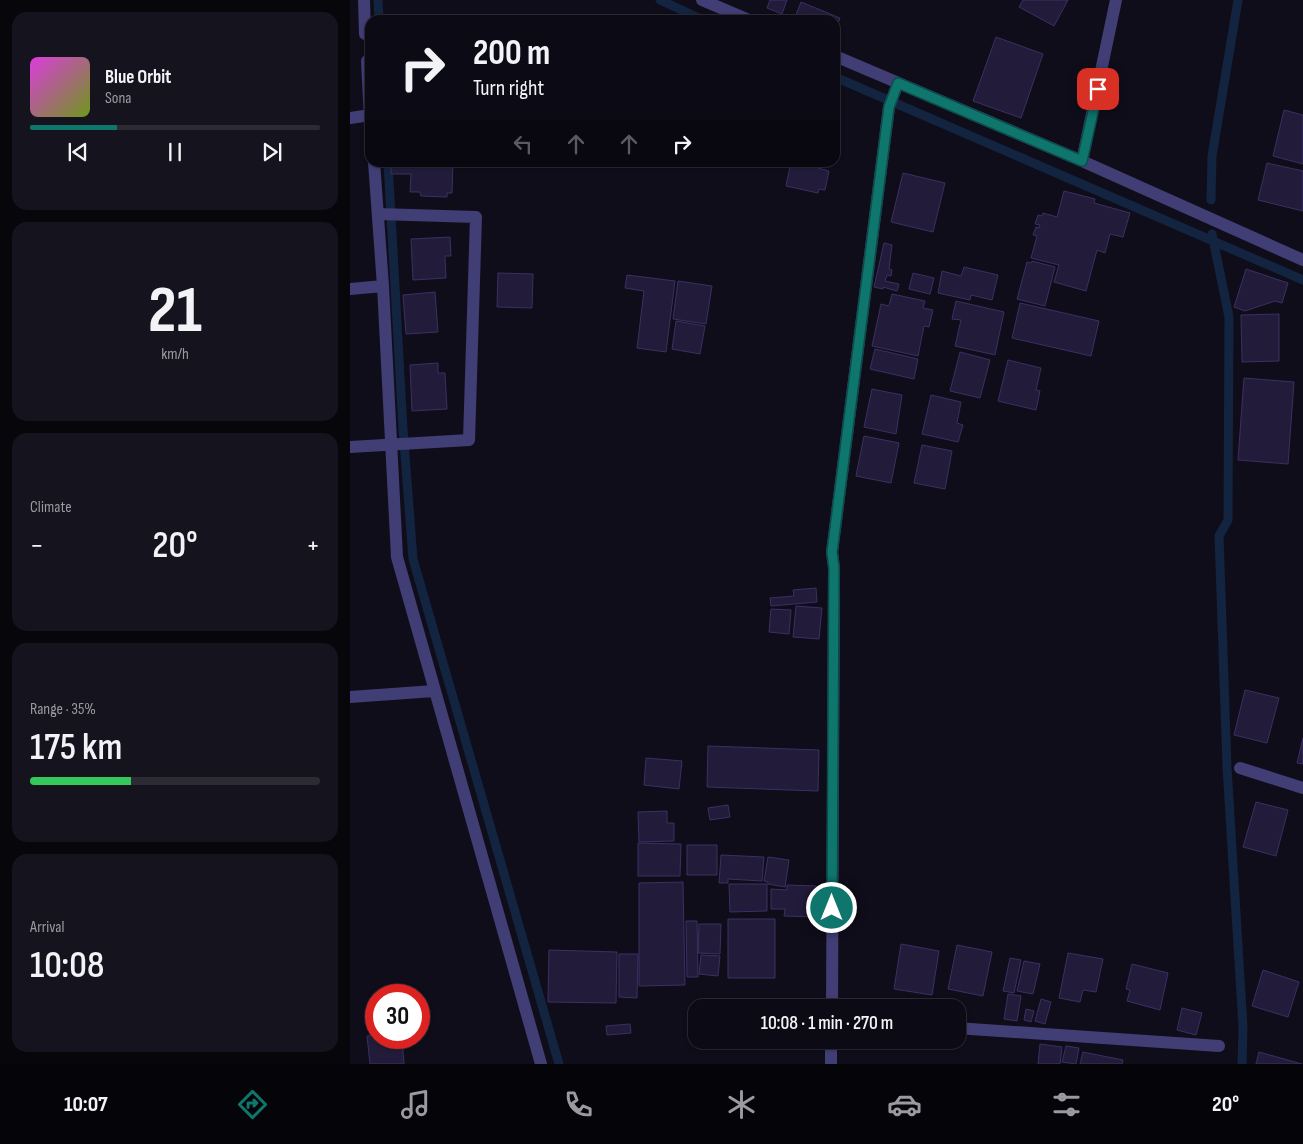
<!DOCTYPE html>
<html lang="en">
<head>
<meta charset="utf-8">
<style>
	:root { --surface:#0c0a14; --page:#15131d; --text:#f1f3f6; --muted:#9a9aa0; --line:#2c2b34; --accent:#0f766e }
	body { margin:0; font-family:"Sofia Sans Condensed",sans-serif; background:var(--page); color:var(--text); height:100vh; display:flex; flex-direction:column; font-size:19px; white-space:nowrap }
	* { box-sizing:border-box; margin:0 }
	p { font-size:16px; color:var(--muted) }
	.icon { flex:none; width:28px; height:28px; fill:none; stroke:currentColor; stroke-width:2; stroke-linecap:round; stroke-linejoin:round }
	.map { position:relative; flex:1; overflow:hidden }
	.panel { display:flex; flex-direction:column; gap:12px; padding:12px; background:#07060b; width:350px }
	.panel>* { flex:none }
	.top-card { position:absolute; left:15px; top:15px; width:475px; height:152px; border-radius:15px; box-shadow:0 1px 4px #0004,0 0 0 1px var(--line); background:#0c0a14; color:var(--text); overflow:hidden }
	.speed { position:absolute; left:15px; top:984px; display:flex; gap:10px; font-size:25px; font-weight:700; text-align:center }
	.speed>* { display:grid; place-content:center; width:65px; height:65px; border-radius:50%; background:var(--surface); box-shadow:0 1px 4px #0004,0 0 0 1px var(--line); line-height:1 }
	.speed .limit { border:8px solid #d22; background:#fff; color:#111 }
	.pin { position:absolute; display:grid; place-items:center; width:42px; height:42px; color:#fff; margin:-21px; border-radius:10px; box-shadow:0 2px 8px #0006 }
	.me { position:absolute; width:55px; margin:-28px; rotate:0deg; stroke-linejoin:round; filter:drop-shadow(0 0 4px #0008) }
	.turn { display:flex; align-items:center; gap:18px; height:105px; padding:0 25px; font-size:22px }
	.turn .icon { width:65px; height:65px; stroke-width:2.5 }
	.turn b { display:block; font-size:35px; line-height:42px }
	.lanes { display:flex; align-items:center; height:48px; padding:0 25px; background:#0003; justify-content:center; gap:25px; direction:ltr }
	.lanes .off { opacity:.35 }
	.big { font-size:38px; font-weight:600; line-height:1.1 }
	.panel .widget { flex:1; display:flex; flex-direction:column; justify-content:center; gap:8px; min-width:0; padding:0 18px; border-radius:15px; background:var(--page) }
	.panel .dial { align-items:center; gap:0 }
	.dial b { font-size:65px; line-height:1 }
	.song { display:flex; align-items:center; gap:15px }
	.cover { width:60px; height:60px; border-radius:8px; background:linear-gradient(135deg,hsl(300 70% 55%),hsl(80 70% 35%)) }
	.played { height:5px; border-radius:2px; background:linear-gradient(90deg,var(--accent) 30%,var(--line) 30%) }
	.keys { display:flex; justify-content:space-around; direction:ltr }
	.heat { display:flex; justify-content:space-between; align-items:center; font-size:28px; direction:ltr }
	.charge { height:8px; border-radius:4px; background:linear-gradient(90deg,#34c759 35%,var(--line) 0) }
	.trip { position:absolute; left:338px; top:999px; width:278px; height:50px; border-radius:15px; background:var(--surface); box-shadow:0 1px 4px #0004,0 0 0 1px var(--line); font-weight:600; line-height:50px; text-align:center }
	.tab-bar { display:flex; height:80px; justify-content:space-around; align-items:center; background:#050408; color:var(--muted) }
	.tab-bar .icon { width:35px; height:35px }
	.tab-bar .selected { color:var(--accent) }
	.tab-bar b { font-size:22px; color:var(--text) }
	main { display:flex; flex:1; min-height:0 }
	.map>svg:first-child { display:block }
</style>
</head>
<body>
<main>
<section class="panel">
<div class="widget">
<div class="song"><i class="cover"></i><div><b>Blue Orbit</b><p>Sona</p></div></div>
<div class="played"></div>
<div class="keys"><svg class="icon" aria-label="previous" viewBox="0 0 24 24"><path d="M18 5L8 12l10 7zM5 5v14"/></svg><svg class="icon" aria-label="pause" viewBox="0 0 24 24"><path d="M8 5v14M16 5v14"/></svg><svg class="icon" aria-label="next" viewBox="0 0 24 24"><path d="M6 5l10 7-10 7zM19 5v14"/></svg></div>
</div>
<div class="widget dial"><b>21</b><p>km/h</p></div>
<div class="widget"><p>Climate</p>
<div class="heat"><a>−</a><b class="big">20°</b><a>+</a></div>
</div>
<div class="widget"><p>Range · 35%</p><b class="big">175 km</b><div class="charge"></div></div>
<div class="widget"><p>Arrival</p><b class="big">10:08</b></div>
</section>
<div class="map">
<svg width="953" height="1064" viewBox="0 0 953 1064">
	<rect width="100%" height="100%" fill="#100d1b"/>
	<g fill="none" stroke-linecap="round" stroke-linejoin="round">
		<path stroke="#12243f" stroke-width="9" d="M 28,0 L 29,20
			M 310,0 L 353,20
			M 485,77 L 953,280
			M 38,162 L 53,429 L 63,559 L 209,1064
			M 861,200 L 862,156 L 888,0
			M 862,234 L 879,317 L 878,520 L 869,536 L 877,767 L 893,1027 L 892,1064"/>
	</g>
	<path fill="#221c3a" stroke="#3a3063" d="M 420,0 L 437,0 L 432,14 L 417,8 Z
		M 673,0 L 718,0 L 704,26 L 669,7 Z
		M 451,2 L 490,18 L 485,31 L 485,20 L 444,20 Z
		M 646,37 L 693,54 L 671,118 L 623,101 Z
		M 934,110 L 953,115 L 953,164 L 923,156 Z
		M 41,162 L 103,162 L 102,193 L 97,193 L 97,197 L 71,196 L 70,192 L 60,192 L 61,174 L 41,174 Z
		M 441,162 L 469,162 L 468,168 L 479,171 L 475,190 L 469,189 L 468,193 L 436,186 Z
		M 917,163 L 953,171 L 953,211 L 908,200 Z
		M 553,173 L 595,183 L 583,232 L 541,222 Z
		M 714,191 L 745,199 L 744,203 L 780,213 L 773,237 L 760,234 L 755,253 L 747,250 L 736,291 L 704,282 L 709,265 L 681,258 L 687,236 L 683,235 L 686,227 L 689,228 L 690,225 L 685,224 L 688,215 L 692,216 L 693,213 L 707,217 Z
		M 100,237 L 101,256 L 95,256 L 96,278 L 63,280 L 61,239 Z
		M 534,243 L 542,245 L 539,269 L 542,270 L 541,276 L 537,275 L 535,281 L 549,284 L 547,291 L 533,287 L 533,289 L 524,287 Z
		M 682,261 L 705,267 L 695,306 L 667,299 L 677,262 L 681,263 Z
		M 614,267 L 648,275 L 642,300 L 621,295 L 620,300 L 588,293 L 592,271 L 611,276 Z
		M 896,269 L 938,283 L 932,303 L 925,301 L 895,311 L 884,307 Z
		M 148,273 L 183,274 L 182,308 L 147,307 Z
		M 563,273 L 584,278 L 580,294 L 559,289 Z
		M 277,275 L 325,281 L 316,352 L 287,348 L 294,291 L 275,288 Z
		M 328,281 L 362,286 L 356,324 L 323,319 Z
		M 85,292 L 88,332 L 56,334 L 53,295 Z
		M 542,294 L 575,301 L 573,308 L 583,310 L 579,327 L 574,326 L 568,356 L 522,346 L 531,304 L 539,306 Z
		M 606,301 L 654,312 L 645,355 L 605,346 L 611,320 L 602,319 Z
		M 670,303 L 749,321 L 741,356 L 662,338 Z
		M 929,314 L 929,361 L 892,362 L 891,315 Z
		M 326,321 L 355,326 L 350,354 L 322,349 Z
		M 525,349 L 568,359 L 564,379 L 520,369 Z
		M 610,352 L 640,360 L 630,398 L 600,391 Z
		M 658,360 L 691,368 L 686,390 L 690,391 L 686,410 L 648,401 Z
		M 88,363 L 88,373 L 95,373 L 97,409 L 62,411 L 60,365 Z
		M 894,378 L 944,382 L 938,464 L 888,460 Z
		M 522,389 L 552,395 L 546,434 L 514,427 Z
		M 581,395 L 611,402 L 607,423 L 613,425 L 608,442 L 572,434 Z
		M 514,436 L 549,443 L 541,483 L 506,476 Z
		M 572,445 L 602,451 L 595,489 L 564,483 Z
		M 466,588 L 467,602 L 421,606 L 420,598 L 444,596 L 443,590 Z
		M 446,606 L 472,608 L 469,639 L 443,637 Z
		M 421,609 L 441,610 L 439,634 L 419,632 Z
		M 895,690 L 929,698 L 917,743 L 884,735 Z
		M 953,738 L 953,764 L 947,763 Z
		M 358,746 L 469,750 L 468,791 L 357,787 Z
		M 296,758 L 332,761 L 329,789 L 294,785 Z
		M 906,802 L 938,810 L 926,856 L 893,847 Z
		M 378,805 L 380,817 L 360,820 L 358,808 Z
		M 317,811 L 317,823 L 324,823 L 324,841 L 289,842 L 288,812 Z
		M 288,843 L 331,844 L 330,876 L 288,876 Z
		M 337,845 L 367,845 L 367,875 L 337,875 Z
		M 371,855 L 414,857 L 412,881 L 378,879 L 378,883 L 369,883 Z
		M 418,857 L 439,860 L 435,887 L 418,884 L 418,882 L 414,881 Z
		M 333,882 L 335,985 L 289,986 L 289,883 Z
		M 379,884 L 417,884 L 417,911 L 380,912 Z
		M 437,885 L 466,886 L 465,917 L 434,916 L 435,909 L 421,909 L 421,889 L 437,890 Z
		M 378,919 L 425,919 L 425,978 L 378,978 Z
		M 336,921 L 347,921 L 348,977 L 337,977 Z
		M 349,924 L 371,924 L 370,954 L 348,953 Z
		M 551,944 L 589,951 L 582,995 L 544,989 Z
		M 607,945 L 642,952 L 633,996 L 598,989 Z
		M 199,950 L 267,952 L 266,1003 L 198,1002 Z
		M 718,953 L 753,959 L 746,992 L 733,990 L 730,1002 L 709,998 Z
		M 269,954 L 288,954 L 287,998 L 269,997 Z
		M 351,955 L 370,956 L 368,976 L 349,974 Z
		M 660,958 L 671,960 L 664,993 L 653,991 Z
		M 674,961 L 690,964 L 683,994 L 667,991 Z
		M 782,964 L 818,973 L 810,1010 L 777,1001 L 780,990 L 776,989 Z
		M 913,970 L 949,982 L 938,1017 L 902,1006 Z
		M 658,994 L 671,996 L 667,1021 L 654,1019 Z
		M 691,999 L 701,1002 L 695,1024 L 685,1021 Z
		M 832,1008 L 852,1013 L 846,1035 L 827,1030 Z
		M 676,1009 L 684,1011 L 681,1022 L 674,1020 Z
		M 280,1024 L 281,1033 L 257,1035 L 256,1026 Z
		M 26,1035 L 26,1038 L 52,1038 L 54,1064 L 20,1064 L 17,1036 Z
		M 690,1044 L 712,1047 L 710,1064 L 688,1064 Z
		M 716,1046 L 729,1048 L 726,1064 L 712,1062 Z
		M 733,1052 L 773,1060 L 772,1064 L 730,1064 Z
		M 909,1052 L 952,1064 L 906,1064 Z"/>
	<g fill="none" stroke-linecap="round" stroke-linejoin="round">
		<path stroke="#403e75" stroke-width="12" d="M 14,0 L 15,34
			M 352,0 L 399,20
			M 485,56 L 732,161 L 953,260
			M 17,61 L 20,119
			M 0,118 L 20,115
			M 732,161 L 766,0
			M 24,162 L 33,286 L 47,557 L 191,1064
			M 0,289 L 33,286
			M 0,447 L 119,440 L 126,217 L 28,214
			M 0,697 L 84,691
			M 890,768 L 953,788
			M 482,1008 L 484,568 L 482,552 L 539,107 L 548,83
			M 606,1028 L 869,1046
			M 481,1064 L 481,1040"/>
	</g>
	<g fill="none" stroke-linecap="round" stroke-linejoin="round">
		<defs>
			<path id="route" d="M 482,908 L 484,568 L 482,552 L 539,107 L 548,83 L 732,161 L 748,89"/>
		</defs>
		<use href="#route" stroke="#0a4d48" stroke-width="12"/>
		<use href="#route" stroke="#0f766e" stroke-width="9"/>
	</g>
</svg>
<div class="speed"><div class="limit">30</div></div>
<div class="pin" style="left:748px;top:89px;background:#d93025"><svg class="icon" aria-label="arrive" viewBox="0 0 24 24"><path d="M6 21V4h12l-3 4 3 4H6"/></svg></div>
<svg class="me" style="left:482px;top:908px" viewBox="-20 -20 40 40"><circle r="17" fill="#0f766e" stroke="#fff" stroke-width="3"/><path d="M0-11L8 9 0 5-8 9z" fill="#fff"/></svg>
<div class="trip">10:08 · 1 min · 270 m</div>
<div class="top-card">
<div class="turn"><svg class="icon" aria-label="right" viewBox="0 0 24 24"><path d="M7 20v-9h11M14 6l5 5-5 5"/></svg><div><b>200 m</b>Turn right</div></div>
<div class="lanes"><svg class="icon off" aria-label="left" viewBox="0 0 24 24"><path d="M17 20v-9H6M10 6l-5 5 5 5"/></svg><svg class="icon off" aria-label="ahead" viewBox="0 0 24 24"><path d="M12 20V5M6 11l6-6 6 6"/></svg><svg class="icon off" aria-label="ahead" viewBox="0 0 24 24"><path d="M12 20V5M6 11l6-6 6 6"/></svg><svg class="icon" aria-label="right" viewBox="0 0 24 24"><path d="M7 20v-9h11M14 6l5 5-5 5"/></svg></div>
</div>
</div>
</main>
<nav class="tab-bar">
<b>10:07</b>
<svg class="icon selected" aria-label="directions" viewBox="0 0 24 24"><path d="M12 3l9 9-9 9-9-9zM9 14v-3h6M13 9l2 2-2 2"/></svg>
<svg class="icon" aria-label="music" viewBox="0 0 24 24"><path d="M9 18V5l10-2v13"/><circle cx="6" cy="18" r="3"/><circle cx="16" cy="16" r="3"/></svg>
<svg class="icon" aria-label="phone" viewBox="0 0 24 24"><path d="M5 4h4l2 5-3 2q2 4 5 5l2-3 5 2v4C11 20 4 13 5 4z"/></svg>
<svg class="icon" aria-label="climate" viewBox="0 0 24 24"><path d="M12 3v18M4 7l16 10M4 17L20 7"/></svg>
<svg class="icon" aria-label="car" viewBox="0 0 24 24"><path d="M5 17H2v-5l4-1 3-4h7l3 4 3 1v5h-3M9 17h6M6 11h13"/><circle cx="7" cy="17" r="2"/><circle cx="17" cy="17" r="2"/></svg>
<svg class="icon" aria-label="filters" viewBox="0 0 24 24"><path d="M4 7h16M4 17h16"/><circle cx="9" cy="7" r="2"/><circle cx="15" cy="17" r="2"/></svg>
<b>20°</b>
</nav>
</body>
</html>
